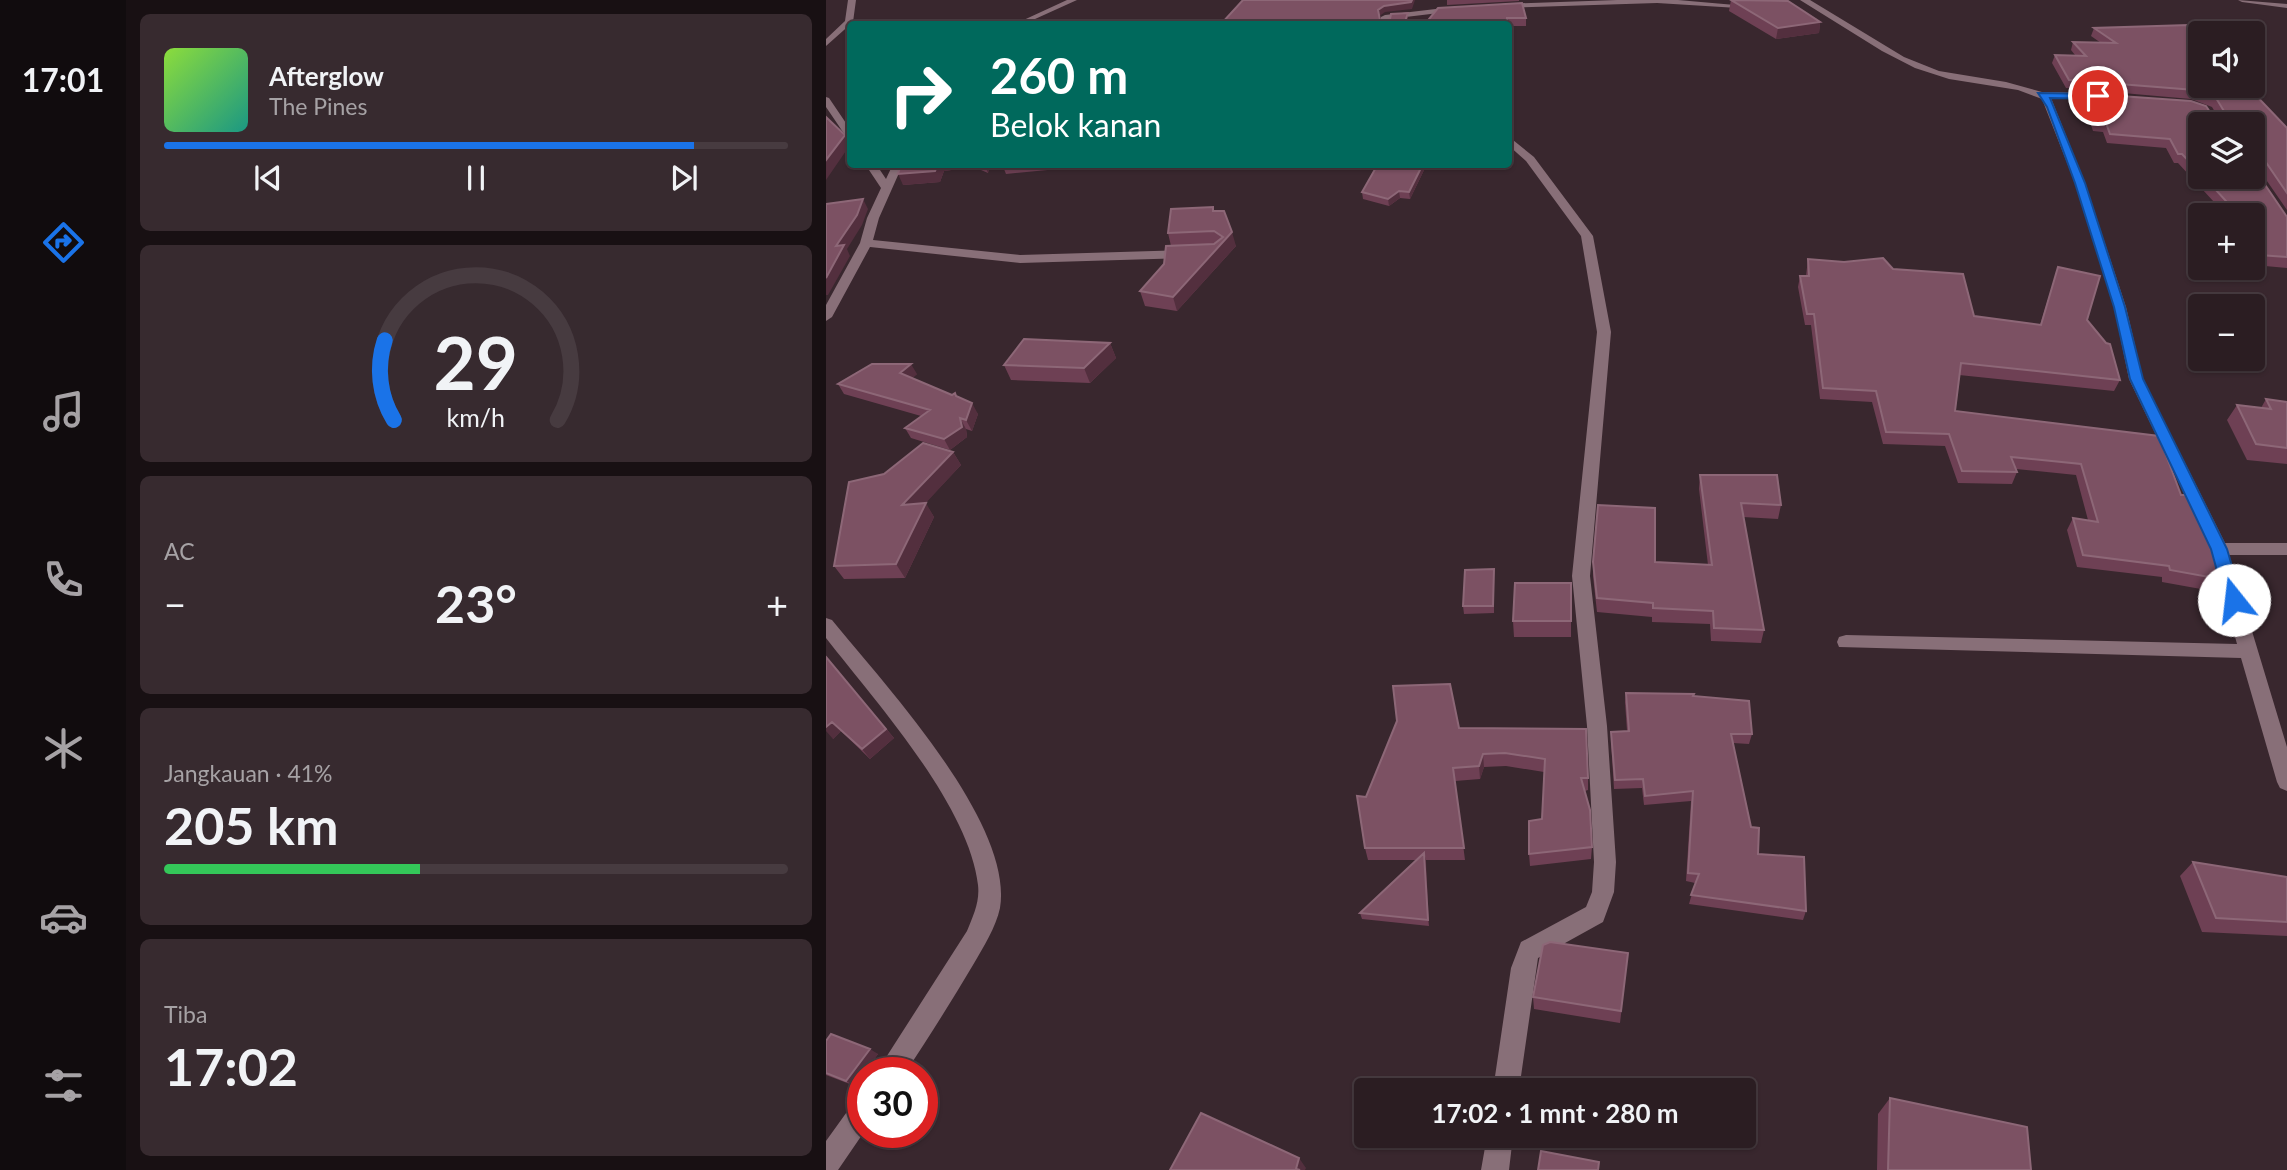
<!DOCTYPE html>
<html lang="id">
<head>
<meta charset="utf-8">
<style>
	:root { --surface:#2b1d22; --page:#372a2f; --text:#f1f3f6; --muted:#a6a2a5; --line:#473b40; --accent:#1a73e8 }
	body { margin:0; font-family:Lato,sans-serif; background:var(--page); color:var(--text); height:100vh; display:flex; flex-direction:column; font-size:26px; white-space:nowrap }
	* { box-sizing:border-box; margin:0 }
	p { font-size:23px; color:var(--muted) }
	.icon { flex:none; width:38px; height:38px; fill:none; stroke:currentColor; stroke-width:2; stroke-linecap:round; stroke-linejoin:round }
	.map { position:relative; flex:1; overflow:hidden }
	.side { display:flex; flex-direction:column; gap:14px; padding:14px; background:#181013; width:700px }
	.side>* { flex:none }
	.banner { position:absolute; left:21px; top:21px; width:665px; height:147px; border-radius:7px; box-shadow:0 2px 5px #0004,0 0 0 2px var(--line); background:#00695c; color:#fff; overflow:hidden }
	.controls { position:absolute; left:1362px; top:21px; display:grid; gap:14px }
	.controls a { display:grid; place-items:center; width:77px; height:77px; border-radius:7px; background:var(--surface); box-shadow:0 2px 5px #0004,0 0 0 2px var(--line); font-size:35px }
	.speed { position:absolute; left:21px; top:1057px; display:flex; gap:14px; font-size:35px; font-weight:700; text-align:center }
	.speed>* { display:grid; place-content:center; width:91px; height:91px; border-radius:50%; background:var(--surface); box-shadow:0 2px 5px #0004,0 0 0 2px var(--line); line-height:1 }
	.speed .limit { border:10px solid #d22; background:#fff; color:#111 }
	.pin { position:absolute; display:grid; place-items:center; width:60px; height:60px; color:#fff; margin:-30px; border:4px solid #fff; border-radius:50%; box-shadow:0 2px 7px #0007 }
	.me { position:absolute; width:77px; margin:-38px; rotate:344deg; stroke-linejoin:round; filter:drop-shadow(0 0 5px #0008) }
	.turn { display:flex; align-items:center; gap:24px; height:147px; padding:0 28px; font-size:32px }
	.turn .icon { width:91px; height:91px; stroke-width:2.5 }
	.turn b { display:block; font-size:49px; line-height:60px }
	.big { font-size:52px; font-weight:700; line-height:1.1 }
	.side .widget { flex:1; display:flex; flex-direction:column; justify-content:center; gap:10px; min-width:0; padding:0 24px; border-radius:10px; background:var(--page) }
	.side .dial { align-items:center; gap:0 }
	.dial svg { height:182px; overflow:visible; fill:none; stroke:var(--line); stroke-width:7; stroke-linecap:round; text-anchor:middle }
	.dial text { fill:var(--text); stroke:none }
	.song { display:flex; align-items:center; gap:21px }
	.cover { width:84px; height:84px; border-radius:10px; background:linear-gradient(135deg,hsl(90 70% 55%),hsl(170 70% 35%)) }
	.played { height:7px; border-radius:4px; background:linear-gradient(90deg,var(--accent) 85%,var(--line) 85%) }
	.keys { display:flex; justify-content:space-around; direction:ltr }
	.heat { display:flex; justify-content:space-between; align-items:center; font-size:38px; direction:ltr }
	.charge { height:10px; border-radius:5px; background:linear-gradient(90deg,#34c759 41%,var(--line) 0) }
	.trip { position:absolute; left:528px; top:1078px; width:402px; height:70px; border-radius:7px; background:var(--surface); box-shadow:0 2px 5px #0004,0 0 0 2px var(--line); font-weight:700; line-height:70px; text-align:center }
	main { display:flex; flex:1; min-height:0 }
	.dock { display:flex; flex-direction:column; width:126px; justify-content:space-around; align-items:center; background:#110c0e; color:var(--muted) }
	.dock .icon { width:49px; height:49px }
	.dock .on { color:var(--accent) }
	.dock b { font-size:32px; color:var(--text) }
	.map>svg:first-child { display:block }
</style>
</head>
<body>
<main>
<nav class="dock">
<b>17:01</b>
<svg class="icon on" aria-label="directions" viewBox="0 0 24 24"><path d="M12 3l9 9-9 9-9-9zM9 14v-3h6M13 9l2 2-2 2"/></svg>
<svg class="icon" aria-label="music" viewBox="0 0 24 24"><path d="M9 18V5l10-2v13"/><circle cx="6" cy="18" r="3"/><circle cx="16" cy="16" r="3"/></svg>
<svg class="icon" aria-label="phone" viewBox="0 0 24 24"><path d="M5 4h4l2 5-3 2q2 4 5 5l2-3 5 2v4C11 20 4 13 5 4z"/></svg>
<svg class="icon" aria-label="climate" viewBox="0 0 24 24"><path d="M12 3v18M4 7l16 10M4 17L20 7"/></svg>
<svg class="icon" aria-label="car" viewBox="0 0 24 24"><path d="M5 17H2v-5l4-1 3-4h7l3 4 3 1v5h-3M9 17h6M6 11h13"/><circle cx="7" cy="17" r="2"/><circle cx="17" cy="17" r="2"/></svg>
<svg class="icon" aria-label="filters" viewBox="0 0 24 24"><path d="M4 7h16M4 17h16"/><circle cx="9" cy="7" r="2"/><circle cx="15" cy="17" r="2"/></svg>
</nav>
<section class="side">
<div class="widget">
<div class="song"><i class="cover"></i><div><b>Afterglow</b><p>The Pines</p></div></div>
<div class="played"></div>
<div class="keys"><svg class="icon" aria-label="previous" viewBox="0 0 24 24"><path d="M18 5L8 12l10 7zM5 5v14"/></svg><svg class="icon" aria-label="pause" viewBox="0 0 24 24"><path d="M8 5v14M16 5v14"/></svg><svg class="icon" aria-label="next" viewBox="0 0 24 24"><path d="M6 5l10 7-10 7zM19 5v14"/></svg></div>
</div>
<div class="widget dial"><svg viewBox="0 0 100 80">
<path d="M14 69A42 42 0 1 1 86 69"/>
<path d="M14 69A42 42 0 0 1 10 34" stroke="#1a73e8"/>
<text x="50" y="56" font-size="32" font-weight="700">29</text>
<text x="50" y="72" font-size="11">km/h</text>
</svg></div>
<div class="widget"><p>AC</p>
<div class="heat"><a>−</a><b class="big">23°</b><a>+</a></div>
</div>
<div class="widget"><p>Jangkauan · 41%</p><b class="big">205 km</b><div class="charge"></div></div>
<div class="widget"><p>Tiba</p><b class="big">17:02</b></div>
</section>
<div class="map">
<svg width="1461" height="1170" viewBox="0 0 1461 1170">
	<rect width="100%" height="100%" fill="#39272e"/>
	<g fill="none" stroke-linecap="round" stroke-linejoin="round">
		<path fill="#886f78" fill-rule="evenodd" d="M 22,0 L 30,0 L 27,22 L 0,46 L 0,39 L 19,21 Z
			M 241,0 L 251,0 L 198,24 L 189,24 Z
			M 791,0 L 852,0 L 932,7 L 928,9 L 831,3 L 673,8 L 669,6 L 673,4 Z
			M 974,0 L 984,0 L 1078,57 L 1113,71 L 1180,82 L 1216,92 L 1273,93 L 1278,96 L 1273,99 L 1225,98 L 1259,183 L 1300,307 L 1317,379 L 1399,543 L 1461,543 L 1461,555 L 1403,555 L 1461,747 L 1461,791 L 1454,788 L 1451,782 L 1415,658 L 1013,647 L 1011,642 L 1013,637 L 1020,635 L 1411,644 L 1385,549 L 1303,379 L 1288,307 L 1249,183 L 1216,99 L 1192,90 L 1123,79 L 1089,68 L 1056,51 Z
			M 1412,0 L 1461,4 L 1461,8 L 1416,2 Z
			M 635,6 L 638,10 L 563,19 L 563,24 L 555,24 L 555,17 L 559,15 Z
			M 0,97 L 3,98 L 24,129 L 24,139 L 21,138 L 0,107 Z
			M 682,136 L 708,157 L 767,236 L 785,332 L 764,576 L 781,726 L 790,862 L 788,892 L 777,922 L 712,958 L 693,1090 L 667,1090 L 685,968 L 695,942 L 760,907 L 766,892 L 768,862 L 761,726 L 746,576 L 771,332 L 755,236 L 700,161 L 682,145 Z
			M 39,164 L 50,164 L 60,179 L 67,164 L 77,164 L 53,218 L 47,240 L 194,255 L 361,250 L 367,254 L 361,258 L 194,263 L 44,247 L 6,317 L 0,321 L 0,305 L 34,243 L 41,218 L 55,188 Z
			M 0,618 L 6,620 C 58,684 188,823 174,908 C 170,927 157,948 147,965 C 125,1002 103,1037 79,1073 L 50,1073 L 141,931 C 147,916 154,902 152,885 C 143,805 49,701 0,638 Z
			M 37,1098 L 38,1132 L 12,1170 L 0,1170 L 0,1141 L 28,1102 Z
			M 661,1136 L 687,1136 L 683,1170 L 655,1170 Z"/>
	</g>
	<path fill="#6e4054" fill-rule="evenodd" d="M 621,0 L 693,0 L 693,1 L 621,5 Z
		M 905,0 L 994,22 L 993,33 L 950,39 L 903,11 Z
		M 612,8 L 700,18 L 700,26 L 682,26 L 682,24 L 599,24 Z
		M 1268,28 L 1374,86 L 1461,128 L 1461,210 L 1432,168 L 1427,166 L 1427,167 L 1461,217 L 1461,268 L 1428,265 L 1426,263 L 1426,215 L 1400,215 L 1352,163 L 1348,163 L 1340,148 L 1281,143 L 1277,132 L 1267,131 L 1263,119 L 1259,119 L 1247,101 L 1250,93 L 1388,118 L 1392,117 L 1386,107 L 1365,99 L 1240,88 L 1226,63 L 1229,55 L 1249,55 L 1245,50 L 1247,42 L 1275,43 L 1265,36 ZM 1374,124 L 1426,177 L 1374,177 Z
		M 1426,61 L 1440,69 L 1436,77 L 1426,77 Z
		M 75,164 L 164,164 L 162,173 L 148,167 L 118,171 L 114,182 L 77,185 Z
		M 176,164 L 235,164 L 232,169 L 180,174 Z
		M 552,164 L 600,164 L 600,166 L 584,199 L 574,198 L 563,206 L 537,199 L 536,192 Z
		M 388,211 L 410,246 L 351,311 L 319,306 L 314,291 L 338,264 L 345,246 L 342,233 Z
		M 982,259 L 1067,269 L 1148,316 L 1214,325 L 1232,267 L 1294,380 L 1288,391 L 1133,375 L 1129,411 L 1355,495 L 1394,579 L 1386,591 L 1336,582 L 1336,577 L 1251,567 L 1241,530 L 1247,518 L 1262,520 L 1250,475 L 1190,469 L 1191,472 L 1186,484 L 1132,483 L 1119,446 L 1057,444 L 1046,402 L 994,399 L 985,325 L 979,325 L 972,287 L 974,276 L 980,276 Z
		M 284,343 L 290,358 L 264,383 L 185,380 L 178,365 Z
		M 91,374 L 86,378 L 126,395 L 129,393 L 132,397 L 152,414 L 146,431 L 140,429 L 141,437 L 124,450 L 85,438 L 79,428 L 95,416 L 18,394 L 12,384 Z
		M 1440,399 L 1461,402 L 1461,464 L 1421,460 L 1401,420 L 1411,405 L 1435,408 Z
		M 127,452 L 135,465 L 99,503 L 108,517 L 79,578 L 18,579 L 8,566 L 58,474 Z
		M 874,475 L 955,505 L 952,519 L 917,517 L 938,630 L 935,643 L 885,641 L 884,624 L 826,622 L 826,617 L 771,612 L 767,576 L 767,562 L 882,565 L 873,489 Z
		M 668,577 L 668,613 L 638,614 L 637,606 Z
		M 745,583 L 745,637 L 688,637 L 687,621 Z
		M 0,657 L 68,738 L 44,759 L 15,731 L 7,739 Z
		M 800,693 L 867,696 L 926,734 L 923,744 L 907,743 L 925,827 L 932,854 L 980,911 L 977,920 L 863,904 L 869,883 L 860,881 L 865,801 L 818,805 L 816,788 L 788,789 L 785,741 L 785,732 L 801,731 L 799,702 Z
		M 633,728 L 760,729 L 762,778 L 762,790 L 759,791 L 766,847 L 765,859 L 704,866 L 703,854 L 716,819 L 718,772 L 680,766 L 658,767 L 654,779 L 629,781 L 639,860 L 599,860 L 603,926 L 536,919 L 534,913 L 591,860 L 542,860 L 539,848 L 540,797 Z
		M 1367,862 L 1461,877 L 1461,936 L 1376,932 L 1354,876 Z
		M 802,953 L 794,1023 L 708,1009 L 707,997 Z
		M 0,1041 L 52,1054 L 38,1073 L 37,1073 L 29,1086 L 0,1075 Z
		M 1064,1098 L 1205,1170 L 1051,1170 L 1052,1114 Z"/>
	<path fill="#532f3e" d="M 586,0 L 589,0 L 586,9 L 559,12 L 552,17 L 552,10 L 558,6 Z
		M 582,13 L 582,19 L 581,24 L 578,24 Z
		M 994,22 L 993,33 L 950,39 L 952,28 Z
		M 19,135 L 24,145 L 0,180 L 0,160 Z
		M 112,164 L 147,164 L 148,167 L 118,171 L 114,182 L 77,185 L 72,174 Z
		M 158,164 L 164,164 L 162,173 Z
		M 597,164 L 600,164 L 600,166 L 584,199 L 583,192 Z
		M 573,191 L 574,198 L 563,206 L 562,199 Z
		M 37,199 L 42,209 L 36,225 L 21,249 L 24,256 L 2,295 L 0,295 L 0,278 L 10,246 Z
		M 406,232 L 410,246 L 351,311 L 347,297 Z
		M 284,343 L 290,358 L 264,383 L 258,368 Z
		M 85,364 L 91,374 L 80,384 L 74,373 Z
		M 146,403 L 152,414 L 146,431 L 140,420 Z
		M 134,418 L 140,429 L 141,437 L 124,450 L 118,439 Z
		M 127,452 L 135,465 L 85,519 L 76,505 Z
		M 100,503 L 108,517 L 79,578 L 70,564 Z
		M 6,722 L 15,731 L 7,739 L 0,731 L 0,727 Z
		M 60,729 L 68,738 L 44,759 L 36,749 Z
		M 657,754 L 658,767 L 654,779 L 653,766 Z
		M 598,853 L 600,860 L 603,926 L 602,920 Z
		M 44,1049 L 52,1054 L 38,1073 L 37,1073 L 37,1075 L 29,1086 L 20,1081 Z
		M 473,1158 L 480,1168 L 479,1170 L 470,1170 L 470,1169 Z"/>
	<path fill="#7c5163" stroke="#8d6777" stroke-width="2" d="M 417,0 L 586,0 L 585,2 L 558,6 L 552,10 L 554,20 L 564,19 L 565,14 L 582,13 L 578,24 L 395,24 Z
		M 905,0 L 962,1 L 994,22 L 952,28 Z
		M 696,3 L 700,18 L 681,18 L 681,24 L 599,24 L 612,8 Z
		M 1363,25 L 1378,33 L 1374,33 L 1374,86 L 1421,86 L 1461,128 L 1461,193 L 1437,158 L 1429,157 L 1427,167 L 1461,217 L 1461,257 L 1433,255 L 1426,246 L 1426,215 L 1405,215 L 1403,213 L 1411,213 L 1378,177 L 1426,177 L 1426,124 L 1374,124 L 1374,173 L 1356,154 L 1352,154 L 1344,139 L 1284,134 L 1280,123 L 1270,122 L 1266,110 L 1262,110 L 1250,93 L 1365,101 L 1380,106 L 1388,118 L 1401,116 L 1390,98 L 1369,90 L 1243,80 L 1229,55 L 1260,56 L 1247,42 L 1290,43 L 1268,28 Z
		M 1426,61 L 1440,69 L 1426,68 Z
		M 0,117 L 19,135 L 0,160 Z
		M 75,164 L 112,164 L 109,171 L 72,174 Z
		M 552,164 L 597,164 L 583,192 L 573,191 L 562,199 L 536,192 Z
		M 37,199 L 31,215 L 10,246 L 18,245 L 0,278 L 0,204 Z
		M 387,207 L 387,211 L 398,211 L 406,232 L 347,297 L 314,291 L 338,264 L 340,246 L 388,244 L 397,237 L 388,231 L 342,233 L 345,209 Z
		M 1057,258 L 1067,269 L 1137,274 L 1148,316 L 1215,325 L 1232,267 L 1274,276 L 1261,320 L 1280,343 L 1284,344 L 1294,380 L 1135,363 L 1129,411 L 1333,436 L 1355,495 L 1366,495 L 1376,516 L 1379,516 L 1394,579 L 1344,570 L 1343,566 L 1257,555 L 1247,518 L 1272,522 L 1255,464 L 1185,457 L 1191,472 L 1136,471 L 1123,434 L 1060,432 L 1050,391 L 997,388 L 988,314 L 981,314 L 974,276 L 983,276 L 982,259 L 1018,262 Z
		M 198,339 L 284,343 L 258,368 L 178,365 Z
		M 46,364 L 85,364 L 74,373 L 126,395 L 129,393 L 130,396 L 146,403 L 140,420 L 134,418 L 136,427 L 118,439 L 79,428 L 104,410 L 12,384 Z
		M 1440,399 L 1461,402 L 1461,448 L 1430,444 L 1411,405 L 1445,409 Z
		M 97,443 L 127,452 L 76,505 L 100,503 L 70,564 L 8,566 L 23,482 L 58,474 Z
		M 874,475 L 951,475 L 955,505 L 915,503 L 938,630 L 888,628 L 887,611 L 827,608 L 827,603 L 771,598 L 767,562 L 772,505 L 829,508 L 829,562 L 886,565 Z
		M 668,569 L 667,606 L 637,606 L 639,570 Z
		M 689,583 L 745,583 L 745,621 L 687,621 Z
		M 0,657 L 60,729 L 36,749 L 6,722 L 0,727 Z
		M 624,684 L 633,728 L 760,729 L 762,778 L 755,778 L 764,810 L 766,847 L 703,854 L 703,821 L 716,819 L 719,759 L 679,753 L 657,754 L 653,766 L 627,768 L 638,848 L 539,848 L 531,796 L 540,797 L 571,721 L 567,686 Z
		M 800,693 L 868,694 L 867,696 L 923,701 L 926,734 L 905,734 L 925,827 L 933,828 L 932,854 L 978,857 L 980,911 L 865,895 L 873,874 L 862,873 L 867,791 L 819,796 L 817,779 L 789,780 L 785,732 L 803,731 Z
		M 598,853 L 602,920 L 534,913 Z
		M 1367,862 L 1461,877 L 1461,922 L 1390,918 Z
		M 724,942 L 802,953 L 795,1011 L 707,997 L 717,945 Z
		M 5,1034 L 44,1049 L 20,1081 L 0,1073 L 0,1041 Z
		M 1064,1098 L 1201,1127 L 1205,1170 L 1062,1170 Z
		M 375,1113 L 473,1158 L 470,1169 L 474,1170 L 344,1170 Z
		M 715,1151 L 773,1162 L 772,1170 L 712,1170 Z"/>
	<path fill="#1a73e8" stroke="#114b97" stroke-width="2" d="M 1212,93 L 1272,94 L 1276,96 L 1272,99 L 1224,98 L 1259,183 L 1299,307 L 1317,379 L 1401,549 L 1416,600 L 1413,604 L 1408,606 L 1399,600 L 1385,549 L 1304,379 L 1288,307 L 1249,183 L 1221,107 Z"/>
</svg>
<div class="controls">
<a><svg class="icon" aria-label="sound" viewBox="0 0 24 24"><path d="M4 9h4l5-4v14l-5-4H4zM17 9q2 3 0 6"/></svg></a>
<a><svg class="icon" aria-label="layers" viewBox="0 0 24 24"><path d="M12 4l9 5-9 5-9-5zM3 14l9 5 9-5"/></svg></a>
<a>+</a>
<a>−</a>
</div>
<div class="speed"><div class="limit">30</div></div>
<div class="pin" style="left:1272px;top:96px;background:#d93025"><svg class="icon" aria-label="arrive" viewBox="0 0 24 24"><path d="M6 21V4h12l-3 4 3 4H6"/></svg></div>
<svg class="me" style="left:1408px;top:600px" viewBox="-20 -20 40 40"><circle r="19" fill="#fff"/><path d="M0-13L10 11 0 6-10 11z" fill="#1a73e8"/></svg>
<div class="trip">17:02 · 1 mnt · 280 m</div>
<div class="banner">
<div class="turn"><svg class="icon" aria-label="right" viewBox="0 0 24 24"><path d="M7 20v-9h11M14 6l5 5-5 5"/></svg><div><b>260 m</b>Belok kanan</div></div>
</div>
</div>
</main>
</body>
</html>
